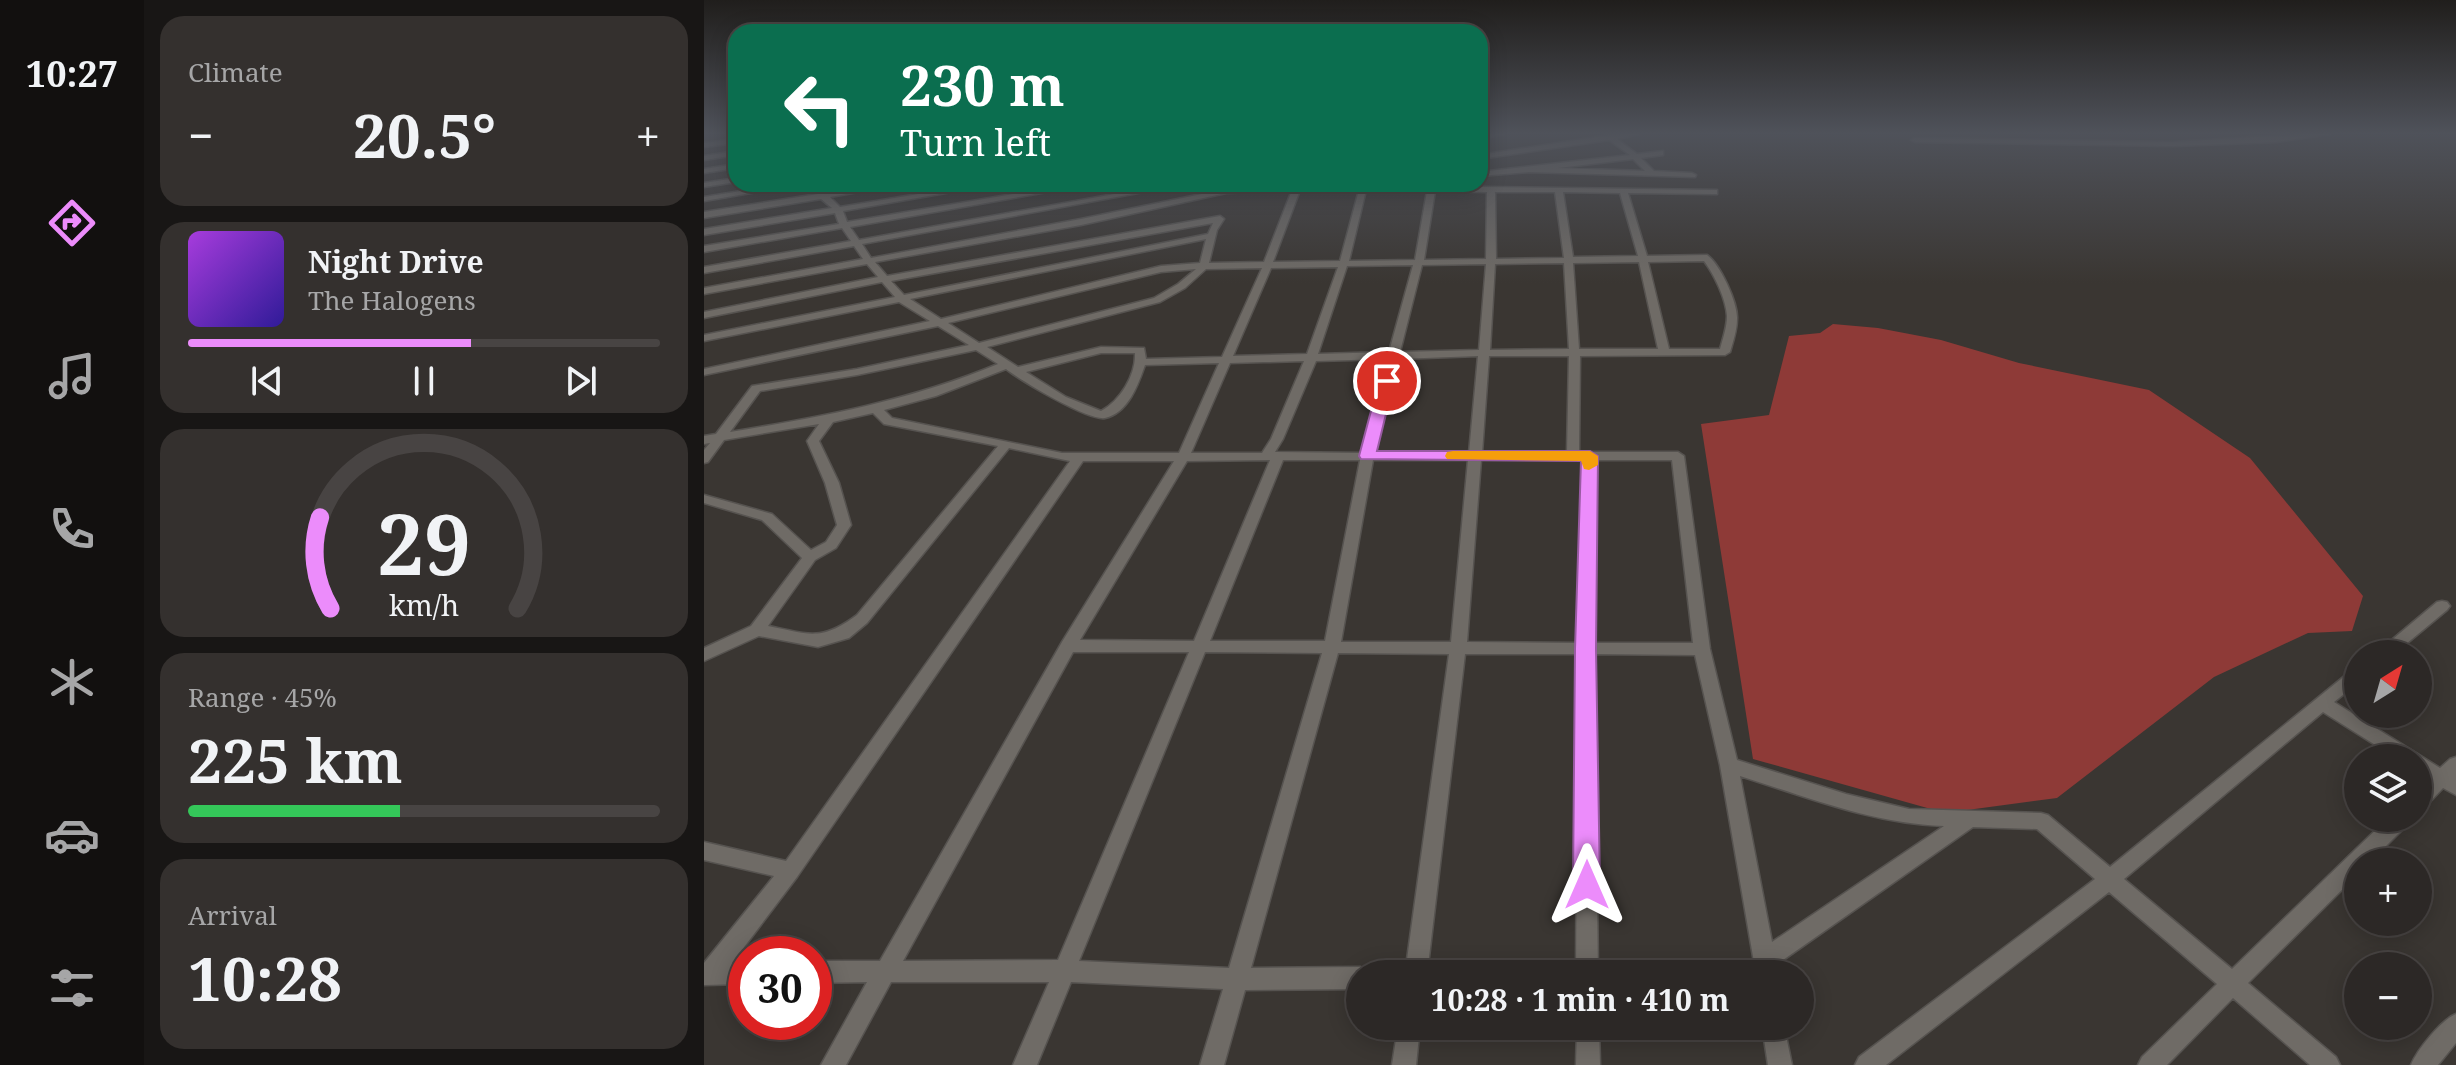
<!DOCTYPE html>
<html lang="en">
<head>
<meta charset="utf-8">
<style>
	:root { --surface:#2c2826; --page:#34302e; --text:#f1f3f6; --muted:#a6a6a7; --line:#484443; --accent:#ec8cfb }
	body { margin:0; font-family:"Noto Serif",serif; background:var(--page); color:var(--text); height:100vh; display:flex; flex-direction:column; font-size:30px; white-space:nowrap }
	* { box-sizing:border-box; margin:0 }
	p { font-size:26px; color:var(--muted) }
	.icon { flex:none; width:44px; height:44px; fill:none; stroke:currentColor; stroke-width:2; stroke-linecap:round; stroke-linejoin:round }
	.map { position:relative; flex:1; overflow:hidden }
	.drawer { display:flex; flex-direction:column; gap:16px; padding:16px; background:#181615; width:560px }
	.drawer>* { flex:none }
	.top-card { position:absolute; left:24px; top:24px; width:760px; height:168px; border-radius:24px; box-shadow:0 4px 20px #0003,0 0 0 2px var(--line); background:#0b6e4f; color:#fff; overflow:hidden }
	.needle { width:52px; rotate:37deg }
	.buttons { position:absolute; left:1640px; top:640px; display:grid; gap:16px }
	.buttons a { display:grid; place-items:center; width:88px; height:88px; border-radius:50%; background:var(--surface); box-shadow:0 4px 20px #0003,0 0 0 2px var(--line); font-size:40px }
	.speed { position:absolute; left:24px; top:936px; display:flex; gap:16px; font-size:40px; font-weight:700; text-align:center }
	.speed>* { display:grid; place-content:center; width:104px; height:104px; border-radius:50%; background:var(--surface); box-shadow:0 4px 20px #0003,0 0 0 2px var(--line); line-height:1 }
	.speed .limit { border:12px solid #d22; background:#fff; color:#111 }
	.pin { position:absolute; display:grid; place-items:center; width:68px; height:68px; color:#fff; margin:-34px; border:4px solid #fff; border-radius:50%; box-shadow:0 2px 8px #0007 }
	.me { position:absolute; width:88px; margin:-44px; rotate:0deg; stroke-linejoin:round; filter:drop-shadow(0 0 6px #0008) }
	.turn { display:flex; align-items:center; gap:28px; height:168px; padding:0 40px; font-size:36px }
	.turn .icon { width:104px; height:104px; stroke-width:2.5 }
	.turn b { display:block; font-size:56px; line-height:68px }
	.big { font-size:60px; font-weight:700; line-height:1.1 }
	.drawer .widget { flex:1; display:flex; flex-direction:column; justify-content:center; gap:12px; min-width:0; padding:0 28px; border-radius:24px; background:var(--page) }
	.drawer .dial { align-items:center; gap:0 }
	.dial svg { height:208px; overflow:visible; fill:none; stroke:var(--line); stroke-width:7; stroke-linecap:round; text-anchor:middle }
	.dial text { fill:var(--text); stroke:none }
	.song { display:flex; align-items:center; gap:24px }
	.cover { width:96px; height:96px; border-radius:12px; background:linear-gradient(135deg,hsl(280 70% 55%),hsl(250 70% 35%)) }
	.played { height:8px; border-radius:4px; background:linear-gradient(90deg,var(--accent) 60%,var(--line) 60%) }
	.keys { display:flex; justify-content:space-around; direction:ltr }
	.heat { display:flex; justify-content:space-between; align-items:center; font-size:44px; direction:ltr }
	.charge { height:12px; border-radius:6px; background:linear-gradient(90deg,#34c759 45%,var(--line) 0) }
	.trip { position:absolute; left:642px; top:960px; width:468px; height:80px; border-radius:40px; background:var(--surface); box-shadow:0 4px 20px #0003,0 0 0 2px var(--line); font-weight:700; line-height:80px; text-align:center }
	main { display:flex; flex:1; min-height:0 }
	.tab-bar { display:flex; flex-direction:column; width:144px; justify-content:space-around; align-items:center; background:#12100f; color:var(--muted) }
	.tab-bar .icon { width:56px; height:56px }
	.tab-bar .active { color:var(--accent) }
	.tab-bar b { font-size:36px; color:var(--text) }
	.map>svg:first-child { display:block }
</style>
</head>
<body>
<main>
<nav class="tab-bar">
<b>10:27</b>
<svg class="icon active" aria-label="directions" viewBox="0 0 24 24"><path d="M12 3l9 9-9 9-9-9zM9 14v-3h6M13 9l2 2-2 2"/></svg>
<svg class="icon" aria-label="music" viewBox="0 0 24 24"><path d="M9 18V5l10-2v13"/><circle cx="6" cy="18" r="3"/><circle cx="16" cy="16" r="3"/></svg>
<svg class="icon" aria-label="phone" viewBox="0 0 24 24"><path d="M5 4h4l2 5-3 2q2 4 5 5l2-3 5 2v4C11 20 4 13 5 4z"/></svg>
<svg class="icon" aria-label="climate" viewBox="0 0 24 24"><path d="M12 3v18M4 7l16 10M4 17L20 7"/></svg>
<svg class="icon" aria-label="car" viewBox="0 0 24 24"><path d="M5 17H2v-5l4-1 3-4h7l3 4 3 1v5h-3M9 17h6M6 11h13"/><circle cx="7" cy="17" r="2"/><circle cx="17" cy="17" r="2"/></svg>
<svg class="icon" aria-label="filters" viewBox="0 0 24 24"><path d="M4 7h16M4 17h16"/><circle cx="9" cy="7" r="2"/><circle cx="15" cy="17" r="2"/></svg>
</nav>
<section class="drawer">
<div class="widget"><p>Climate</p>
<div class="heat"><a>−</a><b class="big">20.5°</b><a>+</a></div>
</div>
<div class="widget">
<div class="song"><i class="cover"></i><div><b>Night Drive</b><p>The Halogens</p></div></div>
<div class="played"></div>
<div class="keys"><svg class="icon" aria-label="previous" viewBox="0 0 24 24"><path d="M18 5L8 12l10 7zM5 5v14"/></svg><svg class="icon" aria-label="pause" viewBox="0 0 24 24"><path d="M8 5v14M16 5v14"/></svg><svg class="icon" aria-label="next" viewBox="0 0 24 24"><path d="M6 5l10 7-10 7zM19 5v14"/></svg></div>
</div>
<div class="widget dial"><svg viewBox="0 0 100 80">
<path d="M14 69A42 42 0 1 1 86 69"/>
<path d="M14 69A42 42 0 0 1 10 34" stroke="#ec8cfb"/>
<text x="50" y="56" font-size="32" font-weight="700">29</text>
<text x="50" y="72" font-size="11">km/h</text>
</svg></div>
<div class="widget"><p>Range · 45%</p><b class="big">225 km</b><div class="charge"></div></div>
<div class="widget"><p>Arrival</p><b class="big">10:28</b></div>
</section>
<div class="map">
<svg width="1752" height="1065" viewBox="0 0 1752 1065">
	<rect width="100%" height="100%" fill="#3a3632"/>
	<path fill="#8e3a37" d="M 1129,324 L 1174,328 L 1237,340 L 1315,363 L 1445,390 L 1546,458 L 1659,596 L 1648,631 L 1604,633 L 1510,677 L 1353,798 L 1241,813 L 1049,759 L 997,424 L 1065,415 L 1085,336 L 1116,333 Z"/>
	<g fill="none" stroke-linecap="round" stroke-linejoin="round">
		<defs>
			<path id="minor" d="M 801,134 L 776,139 L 776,135 Z
				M 935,134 L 913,139 L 933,154 L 959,151 L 959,155 L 937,158 L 950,171 L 988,173 L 992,175 L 991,177 L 825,172 L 776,176 L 776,172 L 926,155 L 905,140 L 776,159 L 776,155 L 905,135 ZM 929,159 L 941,171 L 854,168 Z
				M 1601,134 L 1626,134 L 1572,142 L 1469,146 L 1211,142 L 1207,140 L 1211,138 L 1469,142 Z
				M 32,139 L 32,143 L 0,147 L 0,143 Z
				M 32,151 L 32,155 L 0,160 L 0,156 Z
				M 32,164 L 32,168 L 0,173 L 0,169 Z
				M 32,178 L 32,182 L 0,187 L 0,183 Z
				M 81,184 L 100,184 L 0,201 L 0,197 Z
				M 109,184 L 117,184 L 122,193 L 180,184 L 199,184 L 126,197 L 136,207 L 275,184 L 293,184 L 139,211 L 143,222 L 370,184 L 388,184 L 146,227 L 155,240 L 466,184 L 483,184 L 158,244 L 167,258 L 377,219 L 522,189 L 612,185 L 1013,190 L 1013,194 L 1010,194 L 924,193 L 943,256 L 1003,255 C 1016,264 1034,303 1033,319 C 1033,330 1029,342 1026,352 L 1021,355 L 876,356 L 875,452 L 974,452 L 980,456 L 1006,649 L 1033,760 L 1142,794 L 1205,809 L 1337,813 L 1344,815 L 1406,867 L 1648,670 L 1654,668 L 1654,683 L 1630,702 L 1736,768 L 1746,759 L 1752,757 L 1752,795 L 1739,788 L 1721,807 L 1714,809 L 1714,789 L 1725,779 L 1714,772 L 1714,758 L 1692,758 L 1619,712 L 1420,879 L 1528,969 L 1684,818 L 1707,818 L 1704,824 L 1666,862 L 1654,862 L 1654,874 L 1544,983 L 1632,1057 L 1636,1065 L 1606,1065 L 1529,998 L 1463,1065 L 1434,1065 L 1438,1057 L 1513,984 L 1405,892 L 1182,1065 L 1151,1065 L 1155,1057 L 1391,879 L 1333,829 L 1269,827 L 1072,965 L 1074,974 L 1052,974 L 1016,765 L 991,655 L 890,654 L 894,974 L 872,974 L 874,654 L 761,654 L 723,974 L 701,974 L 745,654 L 634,653 L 547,968 L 656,967 L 664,970 L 665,974 L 656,974 L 656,989 L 541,990 L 520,1065 L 496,1065 L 519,989 L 367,982 L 333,1065 L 309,1065 L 345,982 L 187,982 L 142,1065 L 117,1065 L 163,982 L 110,983 L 110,961 L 176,961 L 358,642 L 470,461 L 379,461 L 93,877 L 28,963 L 42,962 L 42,984 L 0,985 L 0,963 L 70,876 L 0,860 L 0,842 L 82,861 L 366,461 L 305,448 L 163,623 L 145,638 L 114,647 L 55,636 L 0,661 L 0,648 L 47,626 L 98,558 L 58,520 L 0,503 L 0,495 L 68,514 L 107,550 L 122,542 L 133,525 L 121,483 L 103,441 L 115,424 L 20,440 L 4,462 L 0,463 L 0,450 L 6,443 L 0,444 L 0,436 L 12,434 L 48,386 L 153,369 L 265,345 L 234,326 L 0,375 L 0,369 L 226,321 L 195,302 L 0,341 L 0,335 L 191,297 L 178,282 L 0,318 L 0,312 L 174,277 L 163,264 L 0,294 L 0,288 L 159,259 L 150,246 L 0,273 L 0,267 L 147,241 L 138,228 L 0,252 L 0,246 L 135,224 L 131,213 L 0,235 L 0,229 L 128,208 L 117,199 L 0,218 L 0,212 L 114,194 ZM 588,190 L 560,262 L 505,263 L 513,230 L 520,219 L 516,216 L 183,276 L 171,262 L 377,225 L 522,193 ZM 596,190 L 655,190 L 636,261 L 569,262 ZM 662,190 L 723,191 L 711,260 L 645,261 ZM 731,191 L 783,192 L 782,259 L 720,260 ZM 791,192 L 851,192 L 860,258 L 792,259 ZM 859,192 L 916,193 L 934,256 L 869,257 ZM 509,223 L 504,234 L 200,295 L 187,281 ZM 502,239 L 496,263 L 457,266 L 237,319 L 206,299 ZM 1000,261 C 1010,274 1022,299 1023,316 C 1023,327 1019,338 1016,349 L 965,349 L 944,262 ZM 935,262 L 954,349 L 875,349 L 869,263 ZM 860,263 L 865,349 L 786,350 L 791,264 ZM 782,264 L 775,350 L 696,352 L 718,265 ZM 709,265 L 685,352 L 614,354 L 643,266 ZM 634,267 L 603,354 L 529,356 L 567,268 ZM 558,268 L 518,357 L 442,359 L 440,348 L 397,347 L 314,367 L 283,347 L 456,302 L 481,288 L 502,269 ZM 492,269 L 474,284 L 450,298 L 275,343 L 244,323 L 457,272 ZM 272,350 L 294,364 C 208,400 118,417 26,432 L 56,391 L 153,375 ZM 397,353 L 431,353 C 432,375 416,401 397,411 L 362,397 L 322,372 ZM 774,356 L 765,453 L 670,453 L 694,359 ZM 785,356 L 865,356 L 863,452 L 778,453 ZM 683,359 L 658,453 L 571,452 L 579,439 L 612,361 ZM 600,361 L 567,439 L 558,453 L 487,453 L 526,363 ZM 515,363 L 475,453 L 358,453 L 188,418 L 180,410 L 232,396 L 302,369 C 316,380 384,421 401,418 C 424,413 434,385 441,365 ZM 169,413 L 180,424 L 294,446 L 153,615 C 117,642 105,634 64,626 L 111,560 L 132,548 L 147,525 L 135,483 L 115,441 L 129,422 ZM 566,460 L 490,641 L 376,640 L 483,461 ZM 579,460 L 656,460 L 621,641 L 506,641 ZM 669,460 L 764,460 L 747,642 L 637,642 ZM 777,460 L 880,460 L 874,643 L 763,642 ZM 892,460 L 968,460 L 989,643 L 890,643 ZM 369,652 L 485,652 L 354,960 L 199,961 ZM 501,652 L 618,653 L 525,968 L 375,961 ZM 1036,776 C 1103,797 1169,824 1240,826 L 1068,942 Z
				M 1738,601 L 1743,602 L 1746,606 L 1743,610 L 1690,654 L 1671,654 L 1733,602 Z
				M 1752,1014 L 1752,1043 L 1734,1065 L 1707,1065 C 1713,1050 1737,1020 1752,1014 Z
				M 694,1026 L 716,1026 L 712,1065 L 688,1065 Z
				M 873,1026 L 895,1026 L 896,1065 L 872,1065 Z
				M 1058,1026 L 1080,1026 L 1088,1065 L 1064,1065 Z"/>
		</defs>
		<use href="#minor" stroke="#565350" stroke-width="3"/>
		<use href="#minor" fill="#6f6b66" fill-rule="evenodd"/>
	</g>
	<linearGradient id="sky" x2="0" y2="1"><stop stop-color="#201e1c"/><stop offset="0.47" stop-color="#4f525a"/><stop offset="1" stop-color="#4f525a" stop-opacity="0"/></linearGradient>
	<rect width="1752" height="283" fill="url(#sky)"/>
	<path fill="#ec8cfb" stroke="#995ba3" stroke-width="2" d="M 683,376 L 690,381 L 673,451 L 886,451 L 894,456 L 892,649 L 896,885 L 892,894 L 883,897 L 873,894 L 869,885 L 871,649 L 877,461 L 657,459 L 655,456 L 675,381 Z"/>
	<path fill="#f59e0b" d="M 749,451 L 886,451 L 894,456 L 894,465 L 885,470 L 880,469 L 877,461 L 743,459 L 741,456 L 743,452 Z"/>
</svg>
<div class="buttons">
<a><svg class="needle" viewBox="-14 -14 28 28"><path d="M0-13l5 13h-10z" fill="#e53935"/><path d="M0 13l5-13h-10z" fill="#a6a6a7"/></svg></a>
<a><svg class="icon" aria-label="layers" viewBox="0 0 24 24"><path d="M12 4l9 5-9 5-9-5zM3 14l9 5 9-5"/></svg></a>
<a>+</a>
<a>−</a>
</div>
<div class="speed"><div class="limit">30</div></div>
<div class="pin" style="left:683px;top:381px;background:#d93025"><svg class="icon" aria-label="arrive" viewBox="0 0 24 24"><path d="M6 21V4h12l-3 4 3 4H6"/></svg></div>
<svg class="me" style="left:883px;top:885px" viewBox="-20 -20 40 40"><path d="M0-17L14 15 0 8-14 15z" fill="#ec8cfb" stroke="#fff" stroke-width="4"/></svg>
<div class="trip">10:28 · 1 min · 410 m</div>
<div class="top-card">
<div class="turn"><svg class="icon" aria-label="left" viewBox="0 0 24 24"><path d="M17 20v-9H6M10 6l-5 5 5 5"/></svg><div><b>230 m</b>Turn left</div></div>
</div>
</div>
</main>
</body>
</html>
